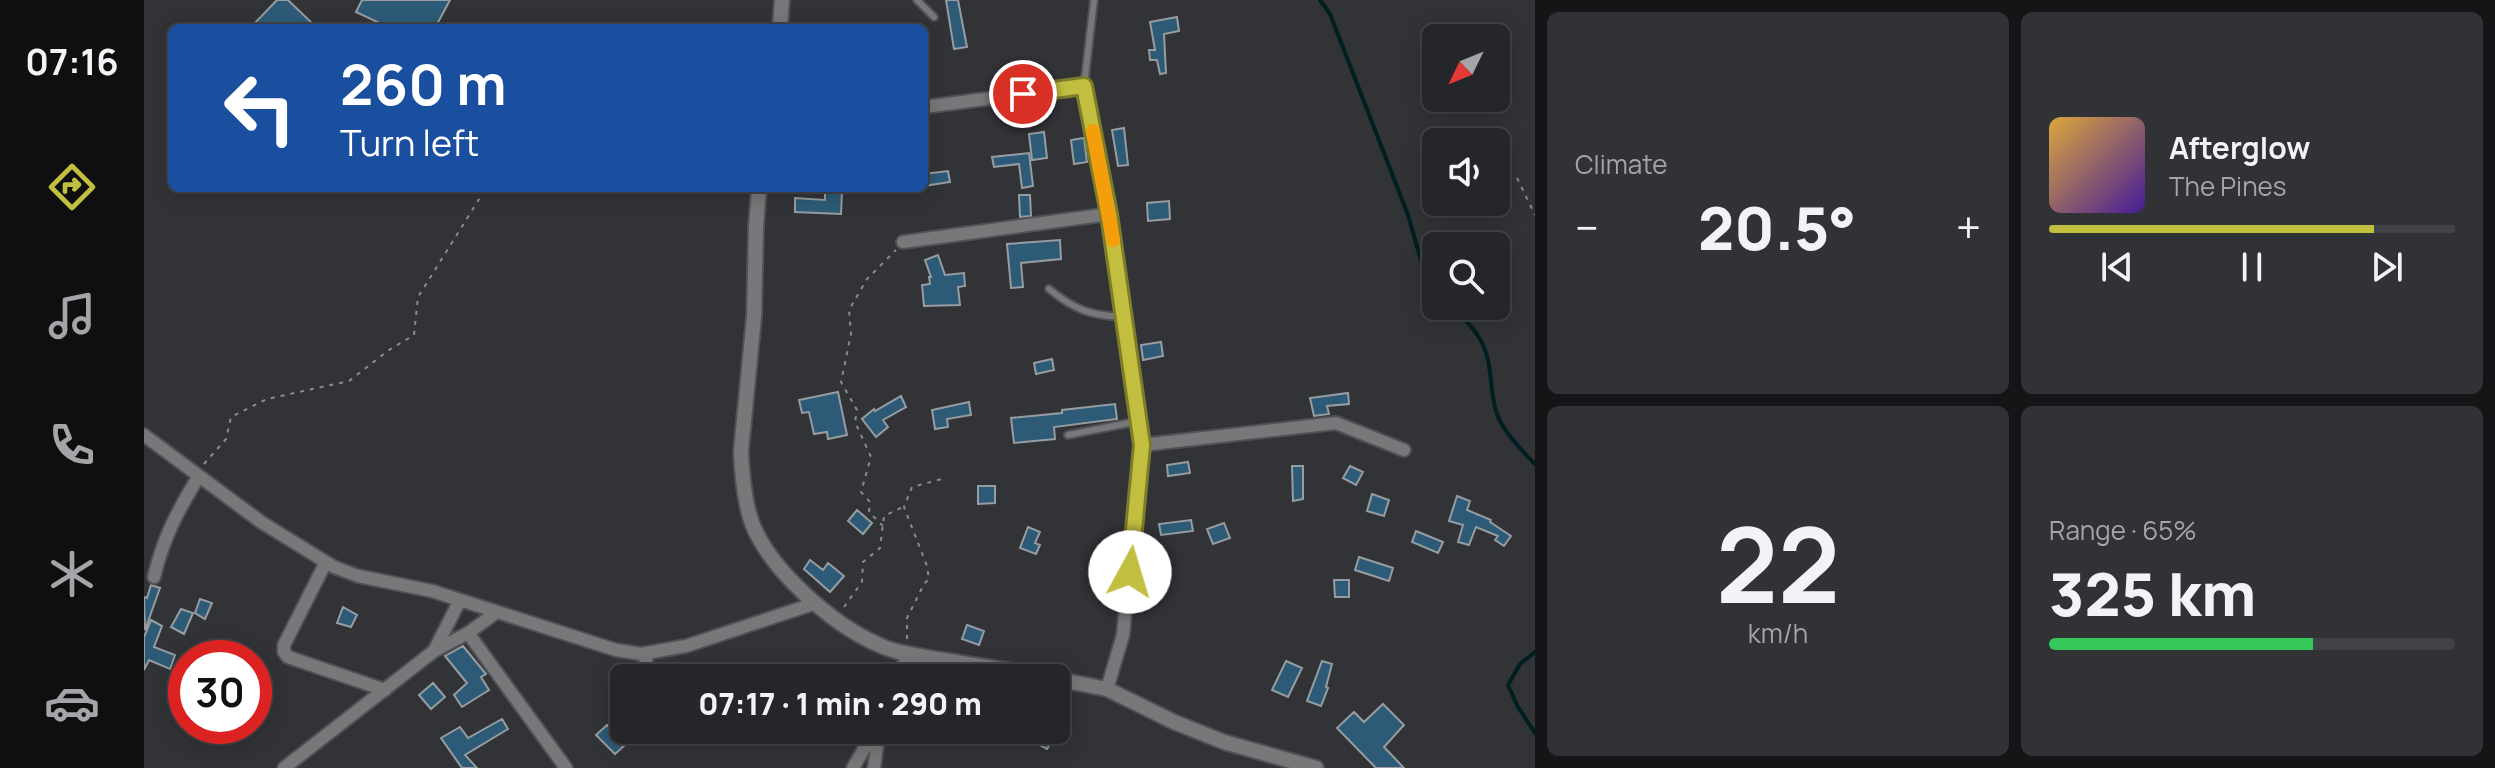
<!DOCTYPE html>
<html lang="en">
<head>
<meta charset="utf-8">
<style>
	:root { --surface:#252629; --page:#313235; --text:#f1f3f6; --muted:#a3a5a8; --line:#424346; --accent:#c1be40 }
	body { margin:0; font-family:Manrope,sans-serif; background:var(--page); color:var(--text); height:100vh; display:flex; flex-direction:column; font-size:30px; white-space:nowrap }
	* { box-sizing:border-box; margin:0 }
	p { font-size:26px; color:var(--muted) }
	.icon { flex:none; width:44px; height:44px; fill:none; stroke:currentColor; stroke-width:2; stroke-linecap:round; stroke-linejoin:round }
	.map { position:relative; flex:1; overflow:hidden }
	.panel { display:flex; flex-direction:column; gap:12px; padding:12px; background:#141517; width:960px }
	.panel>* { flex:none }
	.hud { position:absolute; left:24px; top:24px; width:760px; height:168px; border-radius:12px; box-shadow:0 4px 20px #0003,0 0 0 2px var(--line); background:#1a4fa0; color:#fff; overflow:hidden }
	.needle { width:52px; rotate:227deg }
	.tools { position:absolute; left:1278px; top:24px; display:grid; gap:16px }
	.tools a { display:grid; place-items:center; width:88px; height:88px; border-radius:12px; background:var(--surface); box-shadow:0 4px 20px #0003,0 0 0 2px var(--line); font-size:40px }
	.speed { position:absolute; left:24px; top:640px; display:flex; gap:16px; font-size:40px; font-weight:700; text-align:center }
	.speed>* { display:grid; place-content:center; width:104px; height:104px; border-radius:50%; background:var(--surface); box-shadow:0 4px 20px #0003,0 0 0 2px var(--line); line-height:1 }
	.speed .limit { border:12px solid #d22; background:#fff; color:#111 }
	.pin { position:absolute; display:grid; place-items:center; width:68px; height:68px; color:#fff; margin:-34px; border:4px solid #fff; border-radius:50%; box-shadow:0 2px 8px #0007 }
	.me { position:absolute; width:88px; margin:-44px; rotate:6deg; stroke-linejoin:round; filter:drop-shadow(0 0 6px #0008) }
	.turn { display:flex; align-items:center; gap:28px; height:168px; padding:0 40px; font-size:36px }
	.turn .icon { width:104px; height:104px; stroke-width:2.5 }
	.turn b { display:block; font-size:56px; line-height:68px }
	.big { font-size:60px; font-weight:800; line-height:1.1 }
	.panel .tile { flex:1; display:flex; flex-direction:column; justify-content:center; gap:12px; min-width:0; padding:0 28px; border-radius:12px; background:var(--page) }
	.panel .dial { align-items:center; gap:0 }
	.dial b { font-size:104px; line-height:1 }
	.song { display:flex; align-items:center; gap:24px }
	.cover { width:96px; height:96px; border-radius:12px; background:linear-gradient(135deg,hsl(40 70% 55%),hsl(260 70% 35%)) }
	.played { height:8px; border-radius:4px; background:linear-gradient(90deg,var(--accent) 80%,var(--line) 80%) }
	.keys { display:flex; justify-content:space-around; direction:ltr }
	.heat { display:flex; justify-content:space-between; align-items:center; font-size:44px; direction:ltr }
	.charge { height:12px; border-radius:6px; background:linear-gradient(90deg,#34c759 65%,var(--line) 0) }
	.panel .tiles { flex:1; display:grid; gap:12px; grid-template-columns:repeat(2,1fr) }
	.trip { position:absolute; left:466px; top:664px; width:460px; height:80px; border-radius:12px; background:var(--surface); box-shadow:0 4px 20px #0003,0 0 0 2px var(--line); font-weight:800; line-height:80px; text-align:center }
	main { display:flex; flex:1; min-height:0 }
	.menu { display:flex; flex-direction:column; width:144px; justify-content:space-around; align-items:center; background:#0f0f10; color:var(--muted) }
	.menu .icon { width:56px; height:56px }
	.menu .active { color:var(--accent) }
	.menu b { font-size:36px; color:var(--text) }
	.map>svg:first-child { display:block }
</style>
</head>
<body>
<main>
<nav class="menu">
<b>07:16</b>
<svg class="icon active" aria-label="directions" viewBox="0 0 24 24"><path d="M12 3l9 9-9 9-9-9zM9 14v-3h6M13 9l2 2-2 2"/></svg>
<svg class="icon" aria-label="music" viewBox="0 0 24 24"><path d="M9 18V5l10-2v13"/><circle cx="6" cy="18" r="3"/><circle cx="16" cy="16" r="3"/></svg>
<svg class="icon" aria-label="phone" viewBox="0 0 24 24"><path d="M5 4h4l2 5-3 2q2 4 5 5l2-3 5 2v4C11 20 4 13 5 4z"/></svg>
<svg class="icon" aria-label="climate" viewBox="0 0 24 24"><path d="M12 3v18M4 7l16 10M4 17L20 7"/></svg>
<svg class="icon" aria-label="car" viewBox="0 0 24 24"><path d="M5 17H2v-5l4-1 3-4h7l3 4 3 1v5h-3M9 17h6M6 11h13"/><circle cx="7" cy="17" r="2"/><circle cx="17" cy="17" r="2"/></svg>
</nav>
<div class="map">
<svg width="1391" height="768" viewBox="0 0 1391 768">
	<rect width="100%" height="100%" fill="#313337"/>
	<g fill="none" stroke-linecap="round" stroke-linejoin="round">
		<path stroke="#001f22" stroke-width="4" d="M 1176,0 L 1186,14 L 1264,215 L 1278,264 L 1292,290
			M 1307,306 C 1319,318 1332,329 1339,345 C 1349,366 1345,392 1353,414 C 1358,429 1379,452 1391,464
			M 1391,652 L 1376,664 L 1364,685 L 1374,707 L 1391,733"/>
	</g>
	<path fill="#2d5b77" stroke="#979ca0" stroke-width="2" d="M 133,0 L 144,0 L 173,28 L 106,28 Z
		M 218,0 L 306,0 L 291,28 L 246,28 L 212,12 Z
		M 802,0 L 814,0 L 823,47 L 810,49 Z
		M 1033,17 L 1035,31 L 1020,34 L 1022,73 L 1016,74 L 1013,60 L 1006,60 L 1005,50 L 1011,50 L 1006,22 Z
		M 980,128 L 984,165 L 974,166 L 968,130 Z
		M 900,132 L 903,158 L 888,160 L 885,134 Z
		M 940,138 L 943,162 L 930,164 L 927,140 Z
		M 885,153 L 889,186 L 878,188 L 875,164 L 850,167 L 848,157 Z
		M 804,171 L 806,182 L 780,186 L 780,174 Z
		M 681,192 L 698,192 L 697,214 L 651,212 L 651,198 L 681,200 Z
		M 875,195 L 886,195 L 887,216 L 876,217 Z
		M 1025,201 L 1026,219 L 1004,221 L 1003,203 Z
		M 916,240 L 917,259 L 877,263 L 879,287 L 867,288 L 863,244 Z
		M 794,255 L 801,275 L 820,273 L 821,286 L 814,287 L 816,305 L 780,306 L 778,285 L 786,284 L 785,277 L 787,277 L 781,260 Z
		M 1017,342 L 1019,356 L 999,360 L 997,345 Z
		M 908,359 L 910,370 L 892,374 L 890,363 Z
		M 694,392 L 703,435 L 684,439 L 683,432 L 670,434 L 665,412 L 658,413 L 655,400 Z
		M 1204,393 L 1205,404 L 1183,406 L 1185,414 L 1170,416 L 1166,398 Z
		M 757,396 L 762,407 L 739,420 L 744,427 L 732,437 L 718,419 L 730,409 L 731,411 Z
		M 825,402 L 827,415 L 803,419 L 804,427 L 791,429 L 788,410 Z
		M 971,404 L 973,419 L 910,427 L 911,439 L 870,443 L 867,418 L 918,413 L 918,410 Z
		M 1044,462 L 1046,473 L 1024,476 L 1023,465 Z
		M 1148,466 L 1159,466 L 1159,499 L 1149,501 Z
		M 1206,466 L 1219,472 L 1212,485 L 1199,478 Z
		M 834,486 L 851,486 L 851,503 L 834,504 Z
		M 1228,494 L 1245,500 L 1240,516 L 1223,511 Z
		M 1313,496 L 1326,501 L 1323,510 L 1347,520 L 1346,522 L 1367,536 L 1360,546 L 1351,540 L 1354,536 L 1332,527 L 1325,545 L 1314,542 L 1319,525 L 1305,521 Z
		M 713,510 L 728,523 L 719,534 L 704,521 Z
		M 1047,520 L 1049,531 L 1017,535 L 1015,524 Z
		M 1080,523 L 1086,538 L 1069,544 L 1063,529 Z
		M 884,527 L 896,532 L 891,543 L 896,545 L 892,554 L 876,548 Z
		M 1272,531 L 1299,542 L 1294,553 L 1268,542 Z
		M 1215,557 L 1249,568 L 1245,581 L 1211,570 Z
		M 666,560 L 679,570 L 684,563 L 700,576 L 686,592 L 660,569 Z
		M 1190,580 L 1205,580 L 1205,597 L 1191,597 Z
		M 7,585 L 16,588 L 1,630 L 0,597 L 3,598 Z
		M 56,599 L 68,603 L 61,619 L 51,613 Z
		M 199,607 L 213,615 L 207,627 L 193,623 Z
		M 37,609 L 49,613 L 40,634 L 27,627 Z
		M 7,620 L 18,626 L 10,647 L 31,655 L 26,669 L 5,660 L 0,670 L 0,637 Z
		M 823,625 L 840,631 L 835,645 L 818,639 Z
		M 319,646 L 342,674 L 337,677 L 345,690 L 318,707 L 310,695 L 323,683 L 301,656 Z
		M 1142,661 L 1158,668 L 1144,697 L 1128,690 Z
		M 1178,661 L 1188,664 L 1182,687 L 1184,688 L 1177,706 L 1163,701 Z
		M 782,667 L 799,670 L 816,676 L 816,678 L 779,678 Z
		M 289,683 L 301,697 L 287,709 L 275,695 Z
		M 1239,704 L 1260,725 L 1240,747 L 1260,768 L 1232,768 L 1193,728 L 1210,712 L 1220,722 Z
		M 358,719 L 364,729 L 321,755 L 333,768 L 318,768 L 297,738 L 316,727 L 324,738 Z
		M 463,725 L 481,745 L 471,754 L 452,735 Z
		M 890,730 L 903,730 L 899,736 L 908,741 L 903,749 L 885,739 Z"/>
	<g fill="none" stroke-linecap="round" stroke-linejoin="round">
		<defs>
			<path id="service" d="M 773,0 L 790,17
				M 940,86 L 950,0
				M 905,289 C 931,310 945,315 978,317
				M 924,435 L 995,421"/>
			<path id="minor" d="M 780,107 L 940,86 L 965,214 L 977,310 L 998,445 L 979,635 L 963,689
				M 759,242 L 965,214
				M 0,435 L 117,522 L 190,567 L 214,576 L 288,591 L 472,650 L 497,654 L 542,646 L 672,603
				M 998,445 L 1192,423 L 1260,450
				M 182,562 L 140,645 L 140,652 L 144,657 L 241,690
				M 10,577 C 20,536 33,512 55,476
				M 324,633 L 422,768
				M 290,651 L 324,633 L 353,612
				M 496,678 L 504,654
				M 754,678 L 764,654
				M 487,738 L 487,730
				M 140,768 L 290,651 L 316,600
				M 709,768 L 731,730
				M 730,768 L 735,730"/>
			<path id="tertiary" d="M 636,28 L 638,0
				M 615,188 L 612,227 L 610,317 L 597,451 C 598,475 600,501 608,523 C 626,570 688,624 733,644 C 751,653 772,655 792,659 C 830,665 868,670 906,678
				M 912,679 L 963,689 L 1030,722 L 1080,742 L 1172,768"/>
		</defs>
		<use href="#service" stroke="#4f5155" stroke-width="10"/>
		<use href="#minor" stroke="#4f5155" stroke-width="16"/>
		<use href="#tertiary" stroke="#4f5155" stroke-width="18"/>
		<path stroke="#8a8c8f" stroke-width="2" stroke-dasharray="4 6" stroke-linecap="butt" d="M 1373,178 L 1391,215
			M 60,464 L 82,439 L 87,417 L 123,399 L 205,381 L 245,350 L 270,335 L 274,297 L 342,188
			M 739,526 L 725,512 L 726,502 L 717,492 L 727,457 L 711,422 L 713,410 L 697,382 L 707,334 L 705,310 L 723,279 L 752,250
			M 700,607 L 718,582 L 719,562 L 736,548 L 740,516 L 759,507
			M 763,639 L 763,618 L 780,584 L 785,579 L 783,566 L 760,507 L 768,487 L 798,479"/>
		<use href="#service" stroke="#78787a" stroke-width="6"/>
		<use href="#minor" stroke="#78787a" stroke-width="12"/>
		<use href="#tertiary" stroke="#78787a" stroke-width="14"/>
	</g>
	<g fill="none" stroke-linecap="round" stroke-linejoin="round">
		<defs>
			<path id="route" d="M 879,94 L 940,86 L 965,214 L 998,445 L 986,572"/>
		</defs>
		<use href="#route" stroke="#7d7c2a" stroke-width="20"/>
		<use href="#route" stroke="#c1be40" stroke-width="14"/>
		<path stroke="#f59e0b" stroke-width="14" d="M 949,131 L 969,240"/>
	</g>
</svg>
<div class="tools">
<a><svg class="needle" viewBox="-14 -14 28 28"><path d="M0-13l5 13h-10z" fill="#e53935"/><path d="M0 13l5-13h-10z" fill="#a3a5a8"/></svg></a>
<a><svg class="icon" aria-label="sound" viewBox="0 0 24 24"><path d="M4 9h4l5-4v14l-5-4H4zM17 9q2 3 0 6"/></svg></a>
<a><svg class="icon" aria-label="search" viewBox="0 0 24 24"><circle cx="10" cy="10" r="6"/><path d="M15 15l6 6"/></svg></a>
</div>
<div class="speed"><div class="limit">30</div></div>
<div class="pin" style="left:879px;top:94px;background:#d93025"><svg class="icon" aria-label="arrive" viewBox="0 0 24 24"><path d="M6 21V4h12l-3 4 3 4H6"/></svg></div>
<svg class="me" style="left:986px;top:572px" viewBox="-20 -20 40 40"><circle r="19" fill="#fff"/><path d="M0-13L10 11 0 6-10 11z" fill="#c1be40"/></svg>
<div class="trip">07:17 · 1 min · 290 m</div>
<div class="hud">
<div class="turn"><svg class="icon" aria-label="left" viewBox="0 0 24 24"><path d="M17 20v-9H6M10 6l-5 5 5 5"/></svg><div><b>260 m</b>Turn left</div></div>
</div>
</div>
<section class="panel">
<div class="tiles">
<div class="tile"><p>Climate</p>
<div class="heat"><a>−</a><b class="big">20.5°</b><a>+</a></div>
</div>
<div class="tile">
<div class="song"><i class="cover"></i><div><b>Afterglow</b><p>The Pines</p></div></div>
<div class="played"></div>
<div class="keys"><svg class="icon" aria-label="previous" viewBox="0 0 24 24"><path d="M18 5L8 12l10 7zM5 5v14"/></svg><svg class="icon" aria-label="pause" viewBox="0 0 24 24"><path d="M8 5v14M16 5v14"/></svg><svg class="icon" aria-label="next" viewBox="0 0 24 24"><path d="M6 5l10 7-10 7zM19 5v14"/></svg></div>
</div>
<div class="tile dial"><b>22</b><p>km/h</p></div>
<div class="tile"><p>Range · 65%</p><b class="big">325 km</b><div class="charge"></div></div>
</div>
</section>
</main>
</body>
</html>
